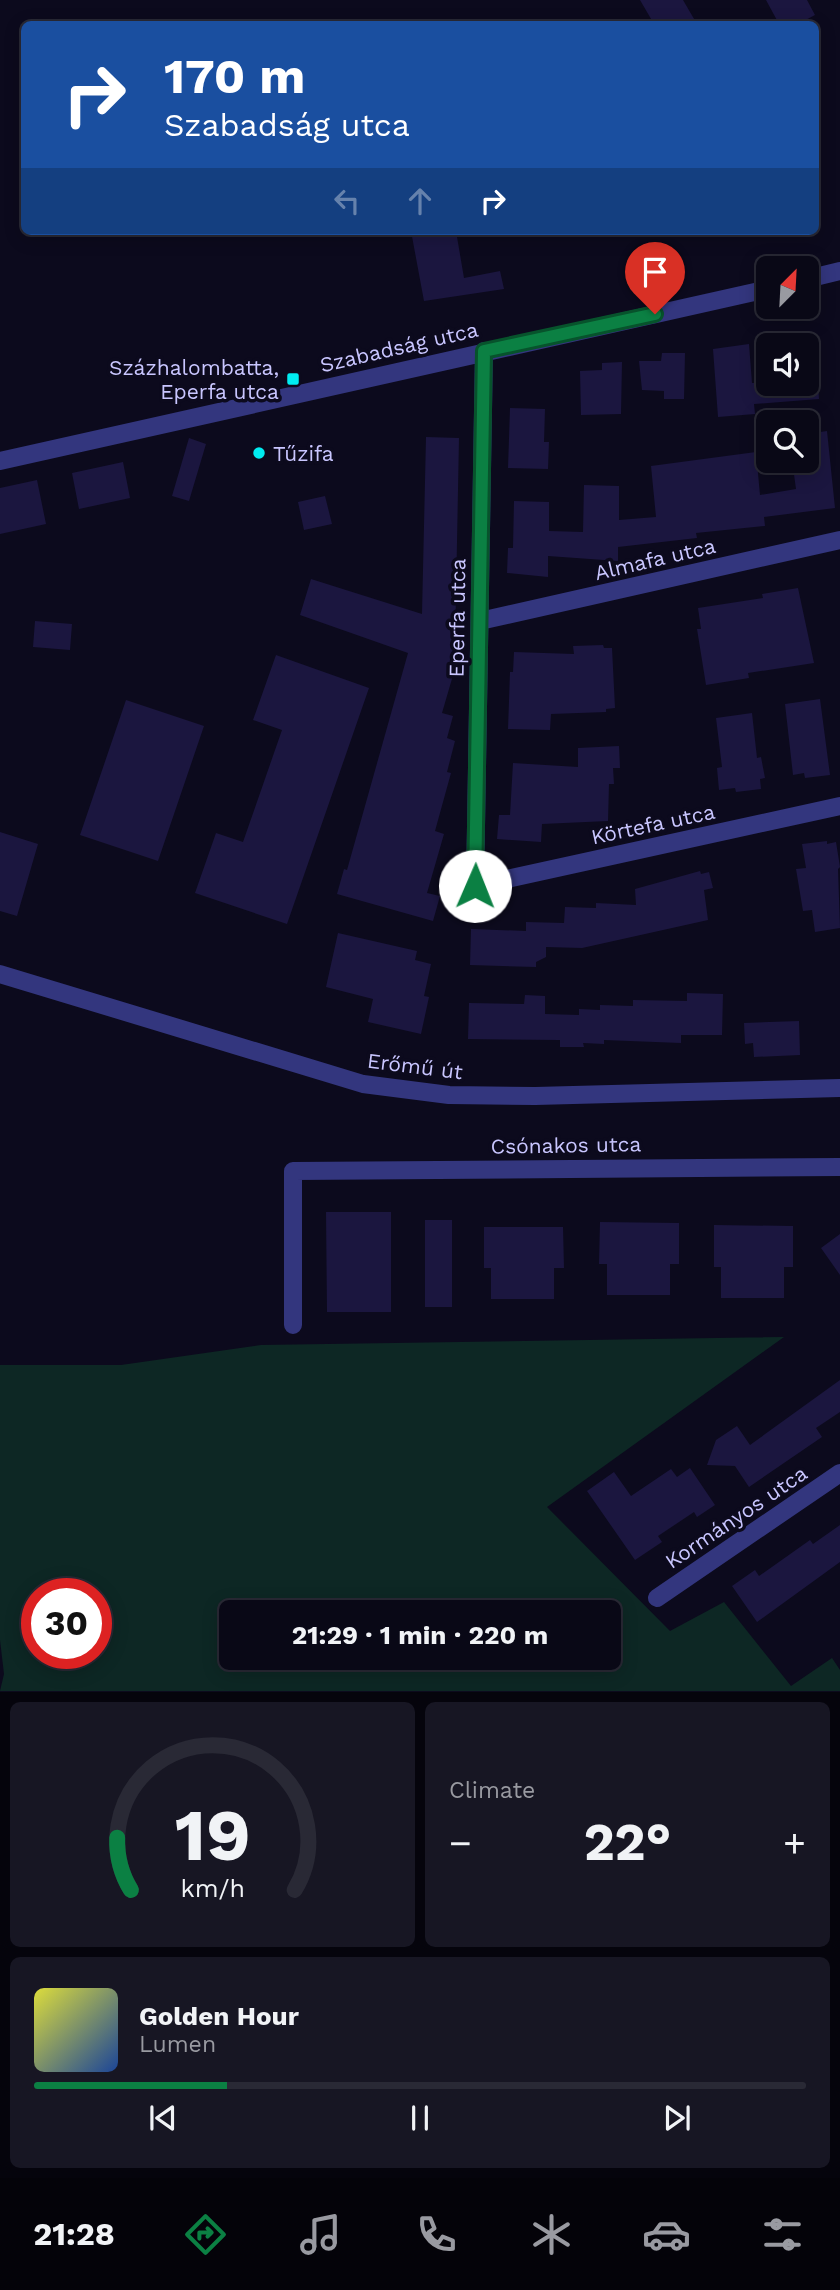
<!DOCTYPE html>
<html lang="en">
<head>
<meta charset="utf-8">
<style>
	:root { --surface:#090816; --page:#171623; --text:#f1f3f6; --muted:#999aa1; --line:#292935; --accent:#0b8043 }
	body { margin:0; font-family:"Work Sans",sans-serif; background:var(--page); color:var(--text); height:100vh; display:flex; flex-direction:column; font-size:26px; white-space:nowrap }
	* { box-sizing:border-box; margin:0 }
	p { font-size:23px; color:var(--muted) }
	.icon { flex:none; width:38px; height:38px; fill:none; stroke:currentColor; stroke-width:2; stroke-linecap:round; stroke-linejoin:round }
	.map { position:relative; height:1692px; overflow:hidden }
	.sheet { display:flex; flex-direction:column; gap:10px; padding:10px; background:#05040c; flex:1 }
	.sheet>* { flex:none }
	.guide { position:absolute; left:21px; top:21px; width:798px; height:214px; border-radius:10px; box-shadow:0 4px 18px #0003,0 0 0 2px var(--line); background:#1a4fa0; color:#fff; overflow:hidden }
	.needle { width:46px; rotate:24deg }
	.buttons { position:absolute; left:756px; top:256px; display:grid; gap:14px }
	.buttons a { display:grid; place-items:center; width:63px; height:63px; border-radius:10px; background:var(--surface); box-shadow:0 4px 18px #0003,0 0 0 2px var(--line); font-size:35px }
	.speed { position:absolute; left:21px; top:1578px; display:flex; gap:14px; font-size:35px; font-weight:700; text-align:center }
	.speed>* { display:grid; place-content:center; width:91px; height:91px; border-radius:50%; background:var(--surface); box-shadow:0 4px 18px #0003,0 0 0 2px var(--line); line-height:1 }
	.speed .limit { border:10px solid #d22; background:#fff; color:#111 }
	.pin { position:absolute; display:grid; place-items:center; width:60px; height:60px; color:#fff; margin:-72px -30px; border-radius:50% 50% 50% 0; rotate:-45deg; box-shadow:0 0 7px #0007 }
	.pin .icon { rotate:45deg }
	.me { position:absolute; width:77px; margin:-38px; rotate:1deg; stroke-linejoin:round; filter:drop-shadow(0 0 5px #0008) }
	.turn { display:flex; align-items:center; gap:24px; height:147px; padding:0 28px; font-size:32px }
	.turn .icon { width:91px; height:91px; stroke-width:2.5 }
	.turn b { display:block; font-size:49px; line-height:60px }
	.lanes { display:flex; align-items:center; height:66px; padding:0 28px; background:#0003; justify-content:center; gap:35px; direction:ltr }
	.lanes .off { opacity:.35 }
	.big { font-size:52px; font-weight:700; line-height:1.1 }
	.sheet .card { flex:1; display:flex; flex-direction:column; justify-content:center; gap:10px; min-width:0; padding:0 24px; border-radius:10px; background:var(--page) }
	.sheet .dial { align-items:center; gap:0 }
	.dial svg { height:182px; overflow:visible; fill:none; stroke:var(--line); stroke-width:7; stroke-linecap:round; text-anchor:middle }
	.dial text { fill:var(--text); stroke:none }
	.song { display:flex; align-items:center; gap:21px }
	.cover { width:84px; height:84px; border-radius:10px; background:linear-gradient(135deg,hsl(60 70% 55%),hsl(220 70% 35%)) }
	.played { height:7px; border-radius:4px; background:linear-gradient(90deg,var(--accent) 25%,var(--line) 25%) }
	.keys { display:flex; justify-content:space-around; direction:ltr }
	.heat { display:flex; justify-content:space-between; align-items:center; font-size:38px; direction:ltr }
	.sheet .tiles { flex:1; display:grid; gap:10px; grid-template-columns:1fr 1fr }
	.card:last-child { grid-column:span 2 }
	.trip { position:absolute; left:219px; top:1600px; width:402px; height:70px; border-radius:10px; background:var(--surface); box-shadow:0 4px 18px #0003,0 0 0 2px var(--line); font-weight:700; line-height:70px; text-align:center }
	.menu { display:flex; height:112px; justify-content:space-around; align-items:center; background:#040309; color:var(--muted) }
	.menu .icon { width:49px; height:49px }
	.menu .current { color:var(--accent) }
	.menu b { font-size:32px; color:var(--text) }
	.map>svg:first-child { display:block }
</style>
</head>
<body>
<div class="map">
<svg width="840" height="1692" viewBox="0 0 840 1692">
	<rect width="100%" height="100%" fill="#0c0a1d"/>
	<path fill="#0d2724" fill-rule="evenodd" d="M 784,1337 L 547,1507 L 670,1631 L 724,1602 L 791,1686 L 832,1658 L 840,1670 L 840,1691 L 0,1691 L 4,1674 L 0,1640 L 0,1365 L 121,1365 L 261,1345 ZM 37,1594 L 96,1594 L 96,1654 L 37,1654 ZM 231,1612 L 609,1612 L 609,1657 L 231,1657 Z"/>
	<path fill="#1b163f" d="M 640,0 L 683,0 L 697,24 L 654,24 Z
		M 766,0 L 807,0 L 815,15 L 798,24 L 779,24 Z
		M 411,231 L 456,231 L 464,278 L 500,271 L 504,289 L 424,301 Z
		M 749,344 L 752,383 L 818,383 L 819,399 L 754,404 L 755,414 L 718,417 L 713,349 Z
		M 662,353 L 685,353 L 684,399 L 664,399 L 664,391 L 642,390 L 639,361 L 661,361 Z
		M 622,362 L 621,414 L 581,415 L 580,371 L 602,370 L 602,363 Z
		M 510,408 L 545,409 L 544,442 L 549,442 L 548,469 L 508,468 Z
		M 827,431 L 835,508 L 764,517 L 765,526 L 696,533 L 697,538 L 618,547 L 618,561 L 548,556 L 548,577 L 507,573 L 508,548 L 513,548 L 514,501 L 549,502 L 549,531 L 583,532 L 584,485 L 619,486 L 619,520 L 656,517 L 651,466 L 756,452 L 760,495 L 796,489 L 792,460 L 807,460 L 807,434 Z
		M 426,437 L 459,438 L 455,647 L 462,650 L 461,667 L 456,665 L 442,713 L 453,716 L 447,738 L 455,741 L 447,772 L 451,773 L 435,831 L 444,834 L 427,893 L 440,896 L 433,921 L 337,894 L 344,869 L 347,870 L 408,653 L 300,615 L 311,579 L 422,614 Z
		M 189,438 L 206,444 L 189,501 L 172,496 Z
		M 123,462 L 130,498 L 79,509 L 72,473 Z
		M 37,480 L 46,524 L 0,534 L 0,488 Z
		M 325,496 L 332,524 L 304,530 L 298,502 Z
		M 798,588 L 814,663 L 748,673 L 749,678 L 706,685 L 697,629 L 701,629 L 698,608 L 763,598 L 762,594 Z
		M 35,621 L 72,624 L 70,650 L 33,647 Z
		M 603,645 L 604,648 L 612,648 L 615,708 L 606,709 L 606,712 L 551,714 L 550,730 L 508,729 L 510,672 L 513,672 L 514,652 L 574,654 L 573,646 Z
		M 276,655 L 369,688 L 287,924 L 195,893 L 216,833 L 243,842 L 282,730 L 253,720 Z
		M 820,699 L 830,775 L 805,778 L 804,773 L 793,775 L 785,704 Z
		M 126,700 L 204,726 L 158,861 L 80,835 Z
		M 752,713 L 757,758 L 761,757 L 765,778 L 760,779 L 761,789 L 736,792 L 735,788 L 719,790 L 717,768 L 722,767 L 716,718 Z
		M 619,746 L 620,768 L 613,768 L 614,784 L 609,784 L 608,821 L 542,824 L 541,842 L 497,839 L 499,815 L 510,815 L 513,763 L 578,767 L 578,748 Z
		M 0,832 L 38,844 L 17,916 L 0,911 Z
		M 827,841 L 827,844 L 836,842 L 840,867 L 838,869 L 840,928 L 815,932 L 812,910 L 803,911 L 796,869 L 806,868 L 802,844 Z
		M 700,871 L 701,874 L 709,872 L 713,888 L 704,890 L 708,920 L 582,948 L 546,947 L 546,957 L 536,962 L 536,967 L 470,965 L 471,929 L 526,931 L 526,922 L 564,923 L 565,907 L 596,908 L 596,903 L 636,905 L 635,889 Z
		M 338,933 L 417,951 L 415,960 L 431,964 L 424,996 L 429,997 L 421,1034 L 368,1022 L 373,999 L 326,987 Z
		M 687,993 L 723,994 L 722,1035 L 681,1035 L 681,1043 L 604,1040 L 604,1044 L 583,1043 L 584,1047 L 560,1047 L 560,1040 L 468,1039 L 469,1003 L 524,1004 L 525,995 L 545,996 L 545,1014 L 579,1015 L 579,1009 L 600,1010 L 600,1005 L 633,1006 L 633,1000 L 687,1001 Z
		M 799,1021 L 800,1055 L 754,1057 L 753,1043 L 745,1044 L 744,1023 Z
		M 326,1212 L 391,1212 L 391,1312 L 327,1312 Z
		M 425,1220 L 452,1220 L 452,1307 L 425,1307 Z
		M 600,1222 L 679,1223 L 679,1264 L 670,1264 L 670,1295 L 607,1295 L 607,1264 L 599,1264 Z
		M 714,1225 L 793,1226 L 793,1267 L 784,1267 L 784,1298 L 721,1298 L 721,1267 L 714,1267 Z
		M 484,1227 L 563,1227 L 564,1268 L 554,1268 L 554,1299 L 491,1299 L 491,1268 L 484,1268 Z
		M 840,1234 L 840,1275 L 821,1248 Z
		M 840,1380 L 840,1412 L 816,1428 L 822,1437 L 749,1487 L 735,1466 L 707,1465 L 716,1440 L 737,1426 L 750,1445 Z
		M 690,1468 L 715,1505 L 697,1517 L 694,1512 L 658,1536 L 662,1542 L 635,1560 L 587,1491 L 614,1472 L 631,1496 L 671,1469 L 677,1477 Z
		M 840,1525 L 840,1562 L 757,1622 L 732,1586 L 755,1570 L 759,1576 L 810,1540 L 813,1544 Z"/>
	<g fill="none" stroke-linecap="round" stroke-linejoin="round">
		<path stroke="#33367e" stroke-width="18" d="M 807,279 L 840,271
			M 484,351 L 475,886 L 840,806
			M 0,461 L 768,289
			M 480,621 L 840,540
			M 293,1325 L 293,1171 L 840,1167
			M 657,1598 L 840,1473"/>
		<path stroke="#33367e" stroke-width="18" d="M 0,974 L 363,1084 L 449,1095 L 535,1096 L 840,1088"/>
	</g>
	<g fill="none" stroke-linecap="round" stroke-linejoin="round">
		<defs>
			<path id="route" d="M 475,886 L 484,351 L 655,314"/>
		</defs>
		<use href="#route" stroke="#07532c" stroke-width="18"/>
		<use href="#route" stroke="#0b8043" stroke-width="12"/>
	</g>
	<g fill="#00ecf1" stroke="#0c0a1d" stroke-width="2.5">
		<rect x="286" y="372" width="14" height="14" rx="3.5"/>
		<circle cx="259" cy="453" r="7"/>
	</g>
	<g text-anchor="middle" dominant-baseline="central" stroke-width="7" stroke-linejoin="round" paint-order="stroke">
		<g font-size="21" fill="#c9c6ff" stroke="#0c0a1d">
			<text transform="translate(399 347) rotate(-13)">Szabadság utca</text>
			<text transform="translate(655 559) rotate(-13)">Almafa utca</text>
			<text transform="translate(457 618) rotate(-89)">Eperfa utca</text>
			<text transform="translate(653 824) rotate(-12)">Körtefa utca</text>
			<text transform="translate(415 1066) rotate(7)">Erőmű út</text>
			<text transform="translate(566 1145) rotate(-1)">Csónakos utca</text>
			<text transform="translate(736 1517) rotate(-34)">Kormányos utca</text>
		</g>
		<g font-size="21" fill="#c9c6ff" stroke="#0c0a1d" text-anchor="end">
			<text x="279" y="367">Százhalombatta,<tspan x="279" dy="24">Eperfa utca</tspan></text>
			<text x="273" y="453" text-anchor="start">Tűzifa</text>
		</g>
	</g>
</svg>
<div class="buttons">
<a><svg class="needle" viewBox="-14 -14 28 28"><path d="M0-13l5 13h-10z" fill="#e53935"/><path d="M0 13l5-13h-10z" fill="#999aa1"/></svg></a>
<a><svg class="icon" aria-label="sound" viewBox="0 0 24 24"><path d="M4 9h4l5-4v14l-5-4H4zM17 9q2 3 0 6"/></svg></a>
<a><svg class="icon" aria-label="search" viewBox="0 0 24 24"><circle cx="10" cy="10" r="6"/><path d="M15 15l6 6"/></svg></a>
</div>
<div class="speed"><div class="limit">30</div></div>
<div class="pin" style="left:655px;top:314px;background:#d93025"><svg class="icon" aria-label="arrive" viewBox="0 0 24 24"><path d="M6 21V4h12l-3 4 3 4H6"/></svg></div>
<svg class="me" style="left:475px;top:886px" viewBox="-20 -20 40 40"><circle r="19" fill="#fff"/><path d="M0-13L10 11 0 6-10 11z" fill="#0b8043"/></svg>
<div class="trip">21:29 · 1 min · 220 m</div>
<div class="guide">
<div class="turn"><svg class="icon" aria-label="right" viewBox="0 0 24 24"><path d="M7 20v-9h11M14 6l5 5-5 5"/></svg><div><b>170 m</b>Szabadság utca</div></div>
<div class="lanes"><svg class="icon off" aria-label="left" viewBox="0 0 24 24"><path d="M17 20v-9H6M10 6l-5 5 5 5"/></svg><svg class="icon off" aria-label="ahead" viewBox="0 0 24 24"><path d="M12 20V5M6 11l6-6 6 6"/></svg><svg class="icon" aria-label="right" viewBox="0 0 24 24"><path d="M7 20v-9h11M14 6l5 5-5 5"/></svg></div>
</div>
</div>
<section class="sheet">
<div class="tiles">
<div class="card dial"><svg viewBox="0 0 100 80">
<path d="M14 69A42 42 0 1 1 86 69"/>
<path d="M14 69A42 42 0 0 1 8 46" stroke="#0b8043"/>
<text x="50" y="56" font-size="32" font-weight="700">19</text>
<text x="50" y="72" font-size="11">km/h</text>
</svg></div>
<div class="card"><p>Climate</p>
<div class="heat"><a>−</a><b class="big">22°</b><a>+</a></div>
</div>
<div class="card">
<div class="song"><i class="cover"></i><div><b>Golden Hour</b><p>Lumen</p></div></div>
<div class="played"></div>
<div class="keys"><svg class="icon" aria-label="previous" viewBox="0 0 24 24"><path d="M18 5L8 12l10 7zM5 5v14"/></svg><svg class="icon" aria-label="pause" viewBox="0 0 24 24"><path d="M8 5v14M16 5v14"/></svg><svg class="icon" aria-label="next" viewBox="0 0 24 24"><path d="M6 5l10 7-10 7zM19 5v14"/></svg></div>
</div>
</div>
</section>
<nav class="menu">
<b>21:28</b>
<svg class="icon current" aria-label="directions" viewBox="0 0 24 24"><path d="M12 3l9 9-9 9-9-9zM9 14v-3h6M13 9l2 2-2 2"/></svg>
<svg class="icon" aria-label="music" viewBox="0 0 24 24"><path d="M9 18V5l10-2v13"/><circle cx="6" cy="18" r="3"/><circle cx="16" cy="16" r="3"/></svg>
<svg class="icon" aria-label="phone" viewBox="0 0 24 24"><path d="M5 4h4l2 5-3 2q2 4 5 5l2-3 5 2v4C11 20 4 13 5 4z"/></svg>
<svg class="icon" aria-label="climate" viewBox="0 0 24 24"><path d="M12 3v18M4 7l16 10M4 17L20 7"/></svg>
<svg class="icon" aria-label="car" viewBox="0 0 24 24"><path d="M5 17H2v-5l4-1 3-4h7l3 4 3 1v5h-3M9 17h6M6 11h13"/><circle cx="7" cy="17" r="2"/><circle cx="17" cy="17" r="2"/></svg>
<svg class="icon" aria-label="filters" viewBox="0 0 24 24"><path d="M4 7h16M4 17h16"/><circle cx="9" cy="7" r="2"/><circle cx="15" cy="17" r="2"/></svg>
</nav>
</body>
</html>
